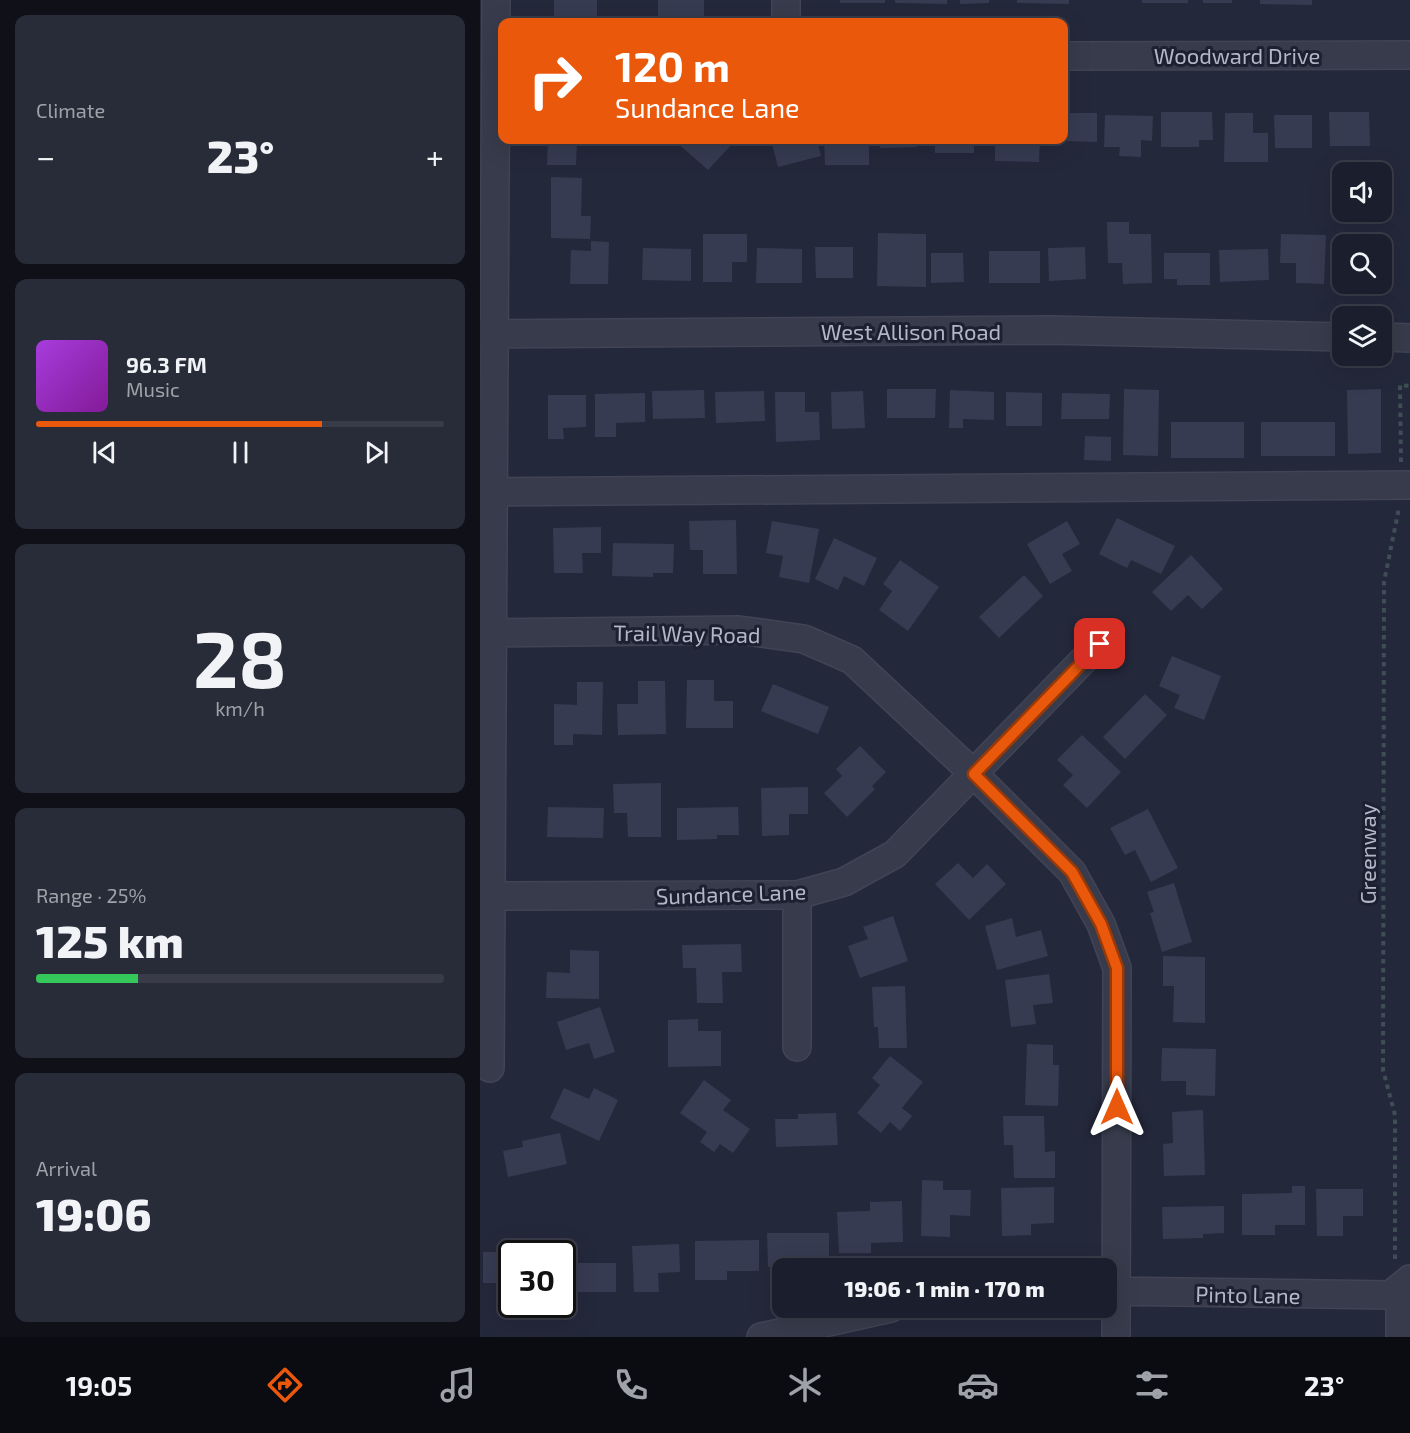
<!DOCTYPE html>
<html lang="en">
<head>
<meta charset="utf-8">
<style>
	:root { --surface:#1b1e2c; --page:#282b38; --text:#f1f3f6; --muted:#a0a2a9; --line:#393c48; --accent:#ea580c }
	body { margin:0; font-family:"Exo 2",sans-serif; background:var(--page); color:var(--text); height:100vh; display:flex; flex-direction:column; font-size:22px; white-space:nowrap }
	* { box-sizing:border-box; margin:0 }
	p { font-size:20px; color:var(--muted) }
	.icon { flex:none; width:33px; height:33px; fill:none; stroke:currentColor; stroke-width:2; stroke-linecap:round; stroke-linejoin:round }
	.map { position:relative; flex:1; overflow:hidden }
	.panel { display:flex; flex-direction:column; gap:15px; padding:15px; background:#0f1018; width:480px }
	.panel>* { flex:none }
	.hud { position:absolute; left:18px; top:18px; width:570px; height:126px; border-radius:12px; box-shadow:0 6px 24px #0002,0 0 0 2px var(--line); background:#ea580c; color:#fff; overflow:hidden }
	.tools { position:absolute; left:852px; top:162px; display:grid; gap:12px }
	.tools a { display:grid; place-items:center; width:60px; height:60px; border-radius:12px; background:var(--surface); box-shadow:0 6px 24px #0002,0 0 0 2px var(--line); font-size:30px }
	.speed { position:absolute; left:18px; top:1240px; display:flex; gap:12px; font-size:30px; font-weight:700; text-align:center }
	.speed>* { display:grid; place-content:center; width:78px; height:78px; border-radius:50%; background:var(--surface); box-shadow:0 6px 24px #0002,0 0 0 2px var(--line); line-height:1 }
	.speed .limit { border:3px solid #111; border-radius:9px; background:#fff; color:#111 }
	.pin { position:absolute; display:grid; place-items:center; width:51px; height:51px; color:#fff; margin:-26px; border-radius:12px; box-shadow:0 3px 9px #0006 }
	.me { position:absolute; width:66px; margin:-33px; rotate:0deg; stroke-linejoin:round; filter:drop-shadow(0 0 4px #0008) }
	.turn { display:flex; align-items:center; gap:21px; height:126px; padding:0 18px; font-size:27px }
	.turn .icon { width:78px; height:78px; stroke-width:2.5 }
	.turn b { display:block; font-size:42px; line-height:51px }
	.big { font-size:45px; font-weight:800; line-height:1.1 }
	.panel .card { flex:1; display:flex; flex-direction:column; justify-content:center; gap:9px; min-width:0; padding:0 21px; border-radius:12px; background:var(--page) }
	.panel .dial { align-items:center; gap:0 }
	.dial b { font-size:78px; line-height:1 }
	.song { display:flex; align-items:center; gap:18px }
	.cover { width:72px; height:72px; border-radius:9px; background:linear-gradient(135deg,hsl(280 70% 55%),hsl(290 70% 35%)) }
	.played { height:6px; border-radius:3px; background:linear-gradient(90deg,var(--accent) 70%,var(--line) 70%) }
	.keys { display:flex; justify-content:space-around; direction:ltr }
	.heat { display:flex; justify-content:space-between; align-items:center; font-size:33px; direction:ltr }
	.charge { height:9px; border-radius:4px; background:linear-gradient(90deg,#34c759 25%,var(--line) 0) }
	.trip { position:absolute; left:292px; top:1258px; width:345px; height:60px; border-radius:12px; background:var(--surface); box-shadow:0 6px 24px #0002,0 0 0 2px var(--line); font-weight:800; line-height:60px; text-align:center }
	.dock { display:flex; height:96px; justify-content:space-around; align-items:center; background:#0b0c12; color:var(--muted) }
	.dock .icon { width:42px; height:42px }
	.dock .current { color:var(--accent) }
	.dock b { font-size:27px; color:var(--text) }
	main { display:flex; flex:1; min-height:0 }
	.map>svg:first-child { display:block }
</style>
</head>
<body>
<main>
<section class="panel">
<div class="card"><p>Climate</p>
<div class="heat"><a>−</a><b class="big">23°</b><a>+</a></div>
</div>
<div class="card">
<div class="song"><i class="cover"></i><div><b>96.3 FM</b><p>Music</p></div></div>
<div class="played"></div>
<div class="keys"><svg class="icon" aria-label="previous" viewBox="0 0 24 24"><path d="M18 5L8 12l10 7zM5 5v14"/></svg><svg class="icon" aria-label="pause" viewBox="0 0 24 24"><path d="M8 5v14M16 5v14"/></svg><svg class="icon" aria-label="next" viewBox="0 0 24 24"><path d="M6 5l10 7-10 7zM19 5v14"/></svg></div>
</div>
<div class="card dial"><b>28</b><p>km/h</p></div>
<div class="card"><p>Range · 25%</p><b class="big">125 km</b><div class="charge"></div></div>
<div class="card"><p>Arrival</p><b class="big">19:06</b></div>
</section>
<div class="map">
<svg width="930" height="1337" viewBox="0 0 930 1337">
	<rect width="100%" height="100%" fill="#24283b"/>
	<path fill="#363b52" d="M 74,0 L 117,0 L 117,22 L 74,22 Z
		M 178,0 L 224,0 L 224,16 L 178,16 Z
		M 360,0 L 405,0 L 405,3 L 360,3 Z
		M 415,0 L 467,0 L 467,4 L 415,3 Z
		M 480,0 L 509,0 L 509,3 L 480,4 Z
		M 537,0 L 589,0 L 589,4 L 537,3 Z
		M 662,0 L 708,0 L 708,3 L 662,3 Z
		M 723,0 L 752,0 L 752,3 L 723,3 Z
		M 780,0 L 832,0 L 832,5 L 780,4 Z
		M 681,112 L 732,112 L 733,140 L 719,140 L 719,147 L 681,147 Z
		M 849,112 L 889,112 L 890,146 L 850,146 Z
		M 584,113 L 617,113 L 617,142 L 584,141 Z
		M 745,113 L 773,113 L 773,133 L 788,133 L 788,162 L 744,162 Z
		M 625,115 L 673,116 L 672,141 L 661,140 L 661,157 L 639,156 L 640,147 L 624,147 Z
		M 794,115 L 832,115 L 832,148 L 795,148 Z
		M 68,140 L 97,140 L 96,165 L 67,165 Z
		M 194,140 L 256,140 L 228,170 Z
		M 291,140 L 337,140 L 341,156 L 298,167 Z
		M 344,140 L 389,140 L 389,165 L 345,165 Z
		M 400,140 L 437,140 L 437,147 L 400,148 Z
		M 455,140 L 494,140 L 494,153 L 455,153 Z
		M 515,140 L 560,140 L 559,162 L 515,161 Z
		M 71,177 L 102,178 L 101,216 L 111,216 L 110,239 L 71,238 Z
		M 627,222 L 649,222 L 649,234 L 671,234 L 672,283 L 643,284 L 642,263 L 628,263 Z
		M 398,233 L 446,234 L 446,287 L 397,286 Z
		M 223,234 L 267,234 L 267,262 L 252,262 L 252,282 L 223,282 Z
		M 801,234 L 846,235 L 844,284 L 816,283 L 816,263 L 800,263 Z
		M 111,241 L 129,242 L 128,284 L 90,284 L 91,250 L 111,251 Z
		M 335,247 L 373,247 L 373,278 L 336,278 Z
		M 605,247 L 606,279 L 569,281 L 568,248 Z
		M 163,248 L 211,249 L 211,281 L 162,280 Z
		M 277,248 L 322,249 L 322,283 L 276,283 Z
		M 788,249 L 789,280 L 740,282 L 739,250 Z
		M 509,251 L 560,251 L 560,283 L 509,283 Z
		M 451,253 L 483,253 L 484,282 L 451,283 Z
		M 684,253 L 730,253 L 730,285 L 697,285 L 697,279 L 684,279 Z
		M 407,389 L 456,389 L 455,418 L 407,418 Z
		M 644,389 L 679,390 L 678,456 L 643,455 Z
		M 901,389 L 901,453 L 868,454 L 867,390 Z
		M 224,390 L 225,418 L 173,419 L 172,391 Z
		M 470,390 L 514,392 L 514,420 L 483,419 L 483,428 L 469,428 Z
		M 284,391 L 285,421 L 236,423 L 235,392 Z
		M 383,391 L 385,428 L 352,429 L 351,392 Z
		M 295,392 L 325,392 L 325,412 L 339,412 L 340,440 L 296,442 Z
		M 526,392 L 562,393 L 562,426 L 526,426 Z
		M 165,393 L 165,422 L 136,423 L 136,437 L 115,437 L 115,394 Z
		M 582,393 L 630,394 L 629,419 L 581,419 Z
		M 68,395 L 106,395 L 106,427 L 83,428 L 84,439 L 68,439 Z
		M 691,422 L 764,422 L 764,458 L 691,458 Z
		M 781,422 L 855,422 L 855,456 L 781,456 Z
		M 605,436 L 631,437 L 631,461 L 604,460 Z
		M 637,518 L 695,546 L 681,574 L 651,560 L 647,568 L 619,554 Z
		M 256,520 L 257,574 L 223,574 L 223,550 L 210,550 L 209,521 Z
		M 292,521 L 339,529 L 329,583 L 299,577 L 303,556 L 286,553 Z
		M 587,521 L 600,544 L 582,554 L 592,571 L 570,584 L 547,544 Z
		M 121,527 L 121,553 L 102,553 L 103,573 L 74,573 L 73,528 Z
		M 354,538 L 397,558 L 384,586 L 364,576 L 358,590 L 335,579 Z
		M 133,543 L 194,544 L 193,573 L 173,573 L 173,577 L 132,576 Z
		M 711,555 L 743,589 L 722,609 L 708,595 L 691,611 L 672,592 Z
		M 420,560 L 459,587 L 428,631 L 399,610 L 412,591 L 403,584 Z
		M 544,575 L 563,596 L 519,638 L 499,617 Z
		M 692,656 L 741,676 L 724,720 L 694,708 L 700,695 L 679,686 Z
		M 207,680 L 234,680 L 234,701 L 253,701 L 253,728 L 206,728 Z
		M 158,681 L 185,681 L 186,734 L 138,735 L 137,704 L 158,704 Z
		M 97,682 L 123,682 L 122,735 L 93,734 L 93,745 L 74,745 L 74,704 L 97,705 Z
		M 293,684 L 349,707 L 338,734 L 281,711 Z
		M 665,694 L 687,715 L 645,759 L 623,737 Z
		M 602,735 L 641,772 L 607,808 L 583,785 L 593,775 L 577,760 Z
		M 380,746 L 406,772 L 392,786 L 395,789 L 367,817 L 344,793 L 362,776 L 356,769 Z
		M 181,783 L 181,837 L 148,837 L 147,813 L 134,813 L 133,784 Z
		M 328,787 L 328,814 L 309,814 L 309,835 L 282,836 L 281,788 Z
		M 68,807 L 124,808 L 123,838 L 67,837 Z
		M 258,807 L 259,835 L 237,835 L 237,839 L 197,840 L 197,808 Z
		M 668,809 L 698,868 L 671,882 L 655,850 L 645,855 L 630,828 Z
		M 478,863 L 493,878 L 507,864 L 526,884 L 489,920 L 455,884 Z
		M 694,883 L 712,942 L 682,952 L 670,913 L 674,912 L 667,892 Z
		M 413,916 L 428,961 L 380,978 L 368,946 L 388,939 L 383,927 Z
		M 532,918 L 536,937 L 561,930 L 568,956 L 517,970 L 505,926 Z
		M 261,944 L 262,972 L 242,972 L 243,1003 L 217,1003 L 216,968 L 203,968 L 202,945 Z
		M 90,950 L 119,951 L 119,999 L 66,998 L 67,972 L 90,973 Z
		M 683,956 L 725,957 L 725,1023 L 693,1022 L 694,986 L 683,986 Z
		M 569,974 L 573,1003 L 553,1005 L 556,1024 L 531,1027 L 525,980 Z
		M 425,986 L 427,1048 L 399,1048 L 398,1027 L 394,1027 L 392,987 Z
		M 120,1007 L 135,1052 L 114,1059 L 109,1043 L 86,1050 L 77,1022 Z
		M 218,1019 L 218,1031 L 241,1031 L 241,1066 L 188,1067 L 188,1020 Z
		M 547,1044 L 573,1045 L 573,1065 L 579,1065 L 578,1106 L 545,1105 Z
		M 682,1048 L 736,1049 L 735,1096 L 706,1095 L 706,1081 L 681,1081 Z
		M 410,1056 L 443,1082 L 422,1108 L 432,1116 L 420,1131 L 410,1122 L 401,1133 L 377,1113 L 400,1085 L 392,1078 Z
		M 224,1080 L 251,1100 L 243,1110 L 270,1129 L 253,1153 L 240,1144 L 234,1152 L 220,1142 L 227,1132 L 200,1113 Z
		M 84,1088 L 109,1099 L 114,1088 L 138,1100 L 119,1141 L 70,1118 Z
		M 723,1110 L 725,1175 L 684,1176 L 683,1144 L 693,1143 L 692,1112 Z
		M 356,1113 L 358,1145 L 296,1147 L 295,1119 L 318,1119 L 318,1114 Z
		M 523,1116 L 564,1116 L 565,1152 L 575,1151 L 575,1178 L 534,1178 L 533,1145 L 524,1145 Z
		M 80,1133 L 87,1164 L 28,1177 L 23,1151 L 43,1147 L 42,1141 Z
		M 442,1180 L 463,1181 L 463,1190 L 491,1190 L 490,1216 L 470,1215 L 470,1237 L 441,1236 Z
		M 812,1186 L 825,1186 L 825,1225 L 795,1225 L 795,1235 L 762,1235 L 762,1194 L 812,1193 Z
		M 574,1187 L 574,1223 L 551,1224 L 551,1235 L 522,1236 L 521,1188 Z
		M 836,1189 L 883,1189 L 883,1216 L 863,1216 L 863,1236 L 837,1236 Z
		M 422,1201 L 423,1242 L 391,1243 L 391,1253 L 359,1253 L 357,1212 L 390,1211 L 390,1202 Z
		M 744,1206 L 744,1233 L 723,1234 L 723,1238 L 683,1239 L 682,1207 Z
		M 287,1233 L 349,1233 L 349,1266 L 288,1267 Z
		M 279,1240 L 279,1271 L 247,1271 L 247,1280 L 215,1280 L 215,1241 Z
		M 199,1244 L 200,1272 L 178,1273 L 179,1292 L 154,1292 L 152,1246 Z
		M 3,1252 L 32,1252 L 32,1283 L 3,1283 Z
		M 82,1263 L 136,1263 L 136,1292 L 82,1292 Z"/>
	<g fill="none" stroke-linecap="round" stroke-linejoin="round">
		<defs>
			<path id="minor" d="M 306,0 L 306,22
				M 584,56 L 930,55
				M 0,334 L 570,330 L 862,337
				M 902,337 L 930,338
				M 0,492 L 930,485
				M 13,633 L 259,630 L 324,639 L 372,660 L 494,774 L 592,872 L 621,924 L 637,968 L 636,1337
				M 0,896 L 317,895 L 364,882 L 415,854 L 620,643
				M 317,1047 L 317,895
				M 10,1068 L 16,0
				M 627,1291 L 910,1295 L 930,1279
				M 281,1337 L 411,1308
				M 920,1337 L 920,1287"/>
		</defs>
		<use href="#minor" stroke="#404454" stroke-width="30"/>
		<path stroke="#3e4e54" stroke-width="4" stroke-dasharray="4.5 4.5" stroke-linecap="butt" d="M 921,462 L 920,385 L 930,386
			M 915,1259 L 915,1115 L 903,1070 L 904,582 L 919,508"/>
		<use href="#minor" stroke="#373b4b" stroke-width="27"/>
	</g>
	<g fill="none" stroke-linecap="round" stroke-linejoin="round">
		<defs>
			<path id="route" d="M 620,644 L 494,774 L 592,872 L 621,924 L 637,968 L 637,1107"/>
		</defs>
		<use href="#route" stroke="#983908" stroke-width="15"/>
		<use href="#route" stroke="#ea580c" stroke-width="10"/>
	</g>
	<g text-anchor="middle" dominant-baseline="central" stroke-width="6" stroke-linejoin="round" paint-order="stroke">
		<g font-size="22" fill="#b3b6c7" stroke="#1c2030">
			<text x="757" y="55">Woodward Drive</text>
			<text x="431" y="331">West Allison Road</text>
			<text transform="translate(207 633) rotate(1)">Trail Way Road</text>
			<text transform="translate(887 854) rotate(-90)">Greenway</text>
			<text transform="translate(251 893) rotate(-2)">Sundance Lane</text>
			<text transform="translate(768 1294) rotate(1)">Pinto Lane</text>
		</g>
	</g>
</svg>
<div class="tools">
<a><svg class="icon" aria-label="sound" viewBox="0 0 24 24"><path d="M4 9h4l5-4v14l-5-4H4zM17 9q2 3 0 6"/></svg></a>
<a><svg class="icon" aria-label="search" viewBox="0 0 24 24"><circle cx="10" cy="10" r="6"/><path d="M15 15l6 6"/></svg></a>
<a><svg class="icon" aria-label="layers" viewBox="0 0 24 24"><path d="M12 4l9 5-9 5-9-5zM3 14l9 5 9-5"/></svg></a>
</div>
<div class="speed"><div class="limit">30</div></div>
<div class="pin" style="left:620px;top:644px;background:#d93025"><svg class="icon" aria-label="arrive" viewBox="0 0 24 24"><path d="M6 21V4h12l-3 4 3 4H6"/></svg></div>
<svg class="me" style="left:637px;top:1107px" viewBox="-20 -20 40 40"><path d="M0-17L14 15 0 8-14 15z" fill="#ea580c" stroke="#fff" stroke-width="4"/></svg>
<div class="trip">19:06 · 1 min · 170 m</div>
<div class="hud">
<div class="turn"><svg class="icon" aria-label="right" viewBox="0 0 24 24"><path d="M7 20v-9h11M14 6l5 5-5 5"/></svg><div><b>120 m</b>Sundance Lane</div></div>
</div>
</div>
</main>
<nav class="dock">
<b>19:05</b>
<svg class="icon current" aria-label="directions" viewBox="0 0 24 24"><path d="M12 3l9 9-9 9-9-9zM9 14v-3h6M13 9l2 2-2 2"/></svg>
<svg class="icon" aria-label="music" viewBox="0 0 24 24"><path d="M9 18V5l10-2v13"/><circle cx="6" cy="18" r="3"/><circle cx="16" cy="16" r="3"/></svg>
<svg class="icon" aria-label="phone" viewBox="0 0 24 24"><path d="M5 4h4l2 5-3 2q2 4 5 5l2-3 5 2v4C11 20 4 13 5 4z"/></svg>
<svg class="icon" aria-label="climate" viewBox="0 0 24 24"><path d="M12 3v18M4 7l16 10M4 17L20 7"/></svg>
<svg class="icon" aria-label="car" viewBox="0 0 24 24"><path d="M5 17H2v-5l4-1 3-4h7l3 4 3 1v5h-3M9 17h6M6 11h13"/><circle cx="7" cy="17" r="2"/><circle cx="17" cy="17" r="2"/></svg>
<svg class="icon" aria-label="filters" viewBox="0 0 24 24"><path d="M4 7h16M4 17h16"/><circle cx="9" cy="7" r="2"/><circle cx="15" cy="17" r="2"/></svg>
<b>23°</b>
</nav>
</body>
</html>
